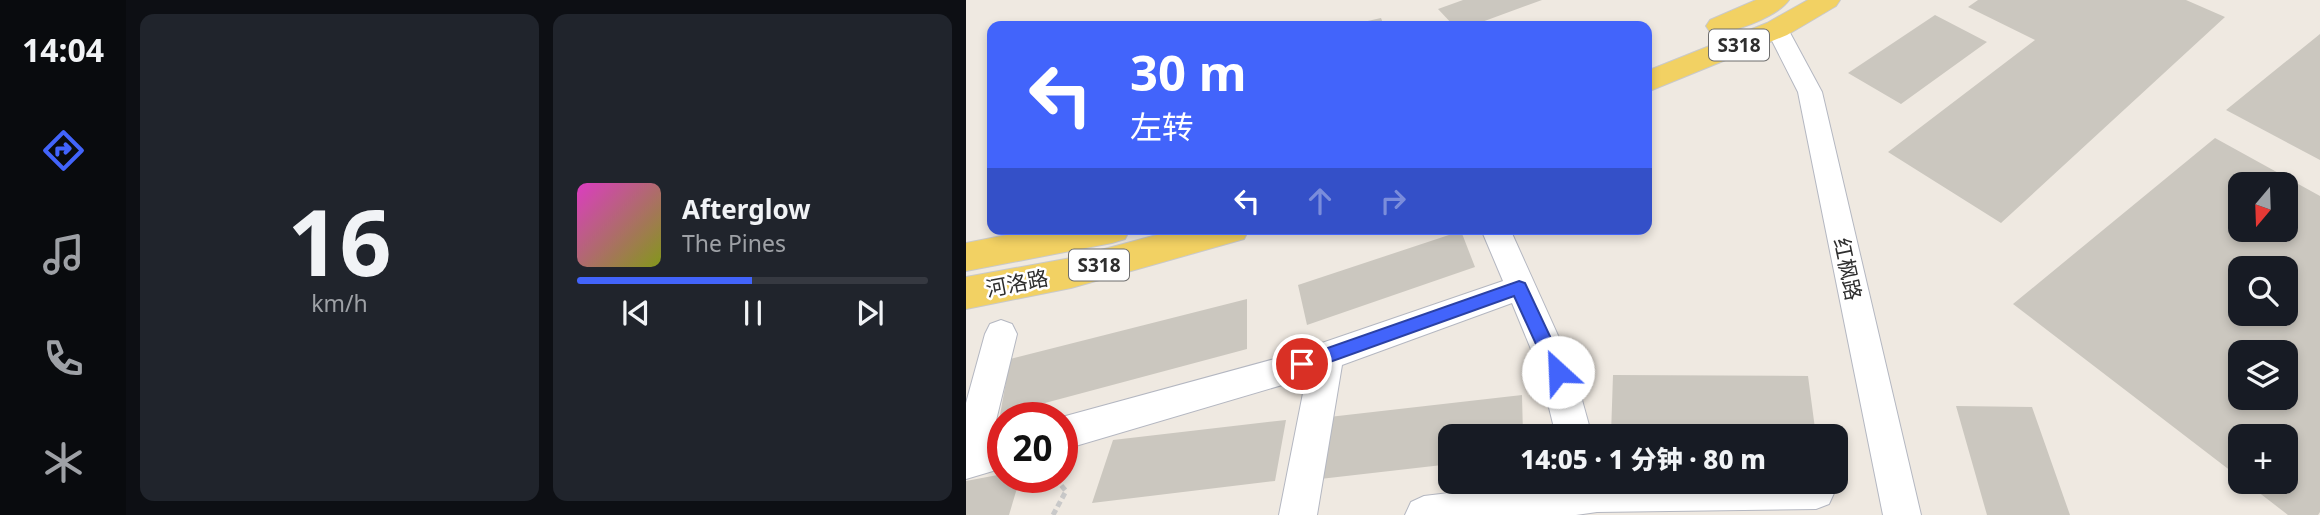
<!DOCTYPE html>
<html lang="zh">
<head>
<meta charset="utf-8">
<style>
	:root { --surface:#171b24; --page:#20242c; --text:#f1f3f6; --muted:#9ea1a6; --line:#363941; --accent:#4264fb }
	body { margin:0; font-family:"Noto Sans","Noto Sans SC",sans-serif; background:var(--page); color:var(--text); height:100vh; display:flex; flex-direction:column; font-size:26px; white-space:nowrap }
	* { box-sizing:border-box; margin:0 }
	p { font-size:23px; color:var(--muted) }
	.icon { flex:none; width:38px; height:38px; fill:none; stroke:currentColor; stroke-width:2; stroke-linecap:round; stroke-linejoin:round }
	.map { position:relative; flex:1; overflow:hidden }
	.details { display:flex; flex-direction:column; gap:14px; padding:14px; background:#0d0f14; width:840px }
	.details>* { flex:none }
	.banner { position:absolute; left:21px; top:21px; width:665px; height:214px; border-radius:14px; box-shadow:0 4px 10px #0003; background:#4264fb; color:#fff; overflow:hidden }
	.needle { width:46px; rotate:199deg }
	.controls { position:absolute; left:1262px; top:172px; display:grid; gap:14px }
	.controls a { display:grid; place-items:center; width:70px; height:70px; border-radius:14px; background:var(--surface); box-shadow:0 4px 10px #0003; font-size:35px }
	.speed { position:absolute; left:21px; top:402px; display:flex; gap:14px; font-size:35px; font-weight:700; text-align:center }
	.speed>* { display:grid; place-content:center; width:91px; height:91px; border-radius:50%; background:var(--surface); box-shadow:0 4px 10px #0003; line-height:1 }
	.speed .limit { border:10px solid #d22; background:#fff; color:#111 }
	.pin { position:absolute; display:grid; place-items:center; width:60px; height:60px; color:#fff; margin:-30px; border:4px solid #fff; border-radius:50%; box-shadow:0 2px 7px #0007 }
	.me { position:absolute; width:77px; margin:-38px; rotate:335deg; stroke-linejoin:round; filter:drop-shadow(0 0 5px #0008) }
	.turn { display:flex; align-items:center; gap:24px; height:147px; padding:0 28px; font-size:32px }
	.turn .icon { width:91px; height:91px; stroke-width:2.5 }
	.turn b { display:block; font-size:49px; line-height:60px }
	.lanes { display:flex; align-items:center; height:66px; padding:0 28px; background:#0003; justify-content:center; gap:35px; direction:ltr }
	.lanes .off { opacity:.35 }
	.details .widget { flex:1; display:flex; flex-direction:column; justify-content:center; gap:10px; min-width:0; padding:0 24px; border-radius:14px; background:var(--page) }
	.details .dial { align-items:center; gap:0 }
	.dial b { font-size:91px; line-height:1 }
	.song { display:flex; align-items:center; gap:21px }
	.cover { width:84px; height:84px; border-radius:10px; background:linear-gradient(135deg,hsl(310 70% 55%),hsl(70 70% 35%)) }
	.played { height:7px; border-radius:4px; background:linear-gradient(90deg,var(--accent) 50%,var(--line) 50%) }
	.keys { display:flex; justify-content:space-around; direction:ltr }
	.details .tiles { flex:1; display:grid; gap:14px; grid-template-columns:repeat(2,1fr) }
	.trip { position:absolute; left:472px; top:424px; width:410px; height:70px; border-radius:14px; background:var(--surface); box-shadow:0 4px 10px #0003; font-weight:800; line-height:70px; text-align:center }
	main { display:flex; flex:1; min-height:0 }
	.menu { display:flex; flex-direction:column; width:126px; justify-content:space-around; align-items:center; background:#090b0e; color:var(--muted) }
	.menu .icon { width:49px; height:49px }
	.menu .selected { color:var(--accent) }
	.menu b { font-size:32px; color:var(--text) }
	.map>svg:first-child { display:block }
</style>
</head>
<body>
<main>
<nav class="menu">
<b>14:04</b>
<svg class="icon selected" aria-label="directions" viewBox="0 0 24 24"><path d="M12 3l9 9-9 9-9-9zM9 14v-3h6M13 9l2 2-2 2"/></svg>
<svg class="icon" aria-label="music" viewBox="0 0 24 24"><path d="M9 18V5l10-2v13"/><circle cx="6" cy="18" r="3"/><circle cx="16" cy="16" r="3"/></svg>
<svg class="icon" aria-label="phone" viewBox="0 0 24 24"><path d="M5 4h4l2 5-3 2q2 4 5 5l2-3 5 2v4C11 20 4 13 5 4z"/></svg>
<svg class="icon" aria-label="climate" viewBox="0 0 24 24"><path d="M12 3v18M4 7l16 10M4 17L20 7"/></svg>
</nav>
<section class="details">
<div class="tiles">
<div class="widget dial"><b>16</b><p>km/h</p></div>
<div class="widget">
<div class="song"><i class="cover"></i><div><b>Afterglow</b><p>The Pines</p></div></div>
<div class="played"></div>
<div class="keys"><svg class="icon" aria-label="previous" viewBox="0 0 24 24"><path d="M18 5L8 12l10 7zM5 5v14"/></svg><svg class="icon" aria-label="pause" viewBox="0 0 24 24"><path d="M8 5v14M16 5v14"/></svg><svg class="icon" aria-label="next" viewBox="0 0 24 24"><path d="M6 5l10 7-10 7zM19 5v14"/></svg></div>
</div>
</div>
</section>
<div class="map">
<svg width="1354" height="515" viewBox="0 0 1354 515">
	<rect width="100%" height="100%" fill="#efe9e1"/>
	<path fill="#cbc7bf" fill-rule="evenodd" d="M 497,0 L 576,0 L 505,26 L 488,26 L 472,9 Z
		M 1012,0 L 1220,0 L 1259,17 L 1035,223 L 922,152 L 1069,40 L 1002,7 Z
		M 969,15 L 1021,42 L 935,104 L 882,73 Z
		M 415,18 L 418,26 L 384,26 L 384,25 Z
		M 1354,34 L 1354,160 L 1260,110 Z
		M 1249,138 L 1354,196 L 1354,512 L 1352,515 L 1322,515 L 1278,481 L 1320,481 L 1320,436 L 1274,436 L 1274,478 L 1047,304 ZM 1274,184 L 1320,184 L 1320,229 L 1274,229 ZM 1274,268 L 1320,268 L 1320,313 L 1274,313 ZM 1274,352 L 1320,352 L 1320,397 L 1274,397 Z
		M 495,231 L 509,267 L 341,325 L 332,285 Z
		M 281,299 L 281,349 L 34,415 L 44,359 Z
		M 647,375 L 842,376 L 850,436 L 645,435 Z
		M 556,395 L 557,436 L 485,436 L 485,464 L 354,479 L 363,417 Z
		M 990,406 L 1066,407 L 1104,515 L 1021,515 Z
		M 320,420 L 309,481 L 126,503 L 147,440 Z
		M 37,474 L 37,478 L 54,478 L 43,515 L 0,515 L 0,481 Z"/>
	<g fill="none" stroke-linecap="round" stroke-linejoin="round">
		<defs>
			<path id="minor" d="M 811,22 L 819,24 L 822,29 L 856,92 L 955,515 L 917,515 L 832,92 L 800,29 L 803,24 Z
				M 515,229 L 544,229 L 608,371 L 626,436 L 590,436 L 574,371 L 546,303 L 376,365 L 351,515 L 313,515 L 340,378 L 96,450 L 96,417 L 312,358 L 537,281 Z
				M 35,320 L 46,324 L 51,334 L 26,437 L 37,434 L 37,468 L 0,479 L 0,403 L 19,334 L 24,324 Z
				M 583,481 L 864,481 L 869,491 L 863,504 L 850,509 L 631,512 L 610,515 L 439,515 L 445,502 L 458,496 Z"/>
			<path id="major" d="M 790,0 L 823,0 C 812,16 763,36 744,32 L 740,26 L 744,20 Z
				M 842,0 L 874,0 L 870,6 L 821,35 L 681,92 L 681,71 L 801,23 Z
				M 71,229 L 164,229 L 159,239 L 146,243 L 0,271 L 0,243 Z
				M 213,229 L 283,229 L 278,239 L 105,288 L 0,309 L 0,277 L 105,258 Z"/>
		</defs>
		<use href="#minor" stroke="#b4b7c1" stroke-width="2"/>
		<use href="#major" stroke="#c9c9c9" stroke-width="2"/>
		<path stroke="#c9c9c9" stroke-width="5" stroke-dasharray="6 3.5" stroke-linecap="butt" d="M 87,515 L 100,491 L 89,478"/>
		<use href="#minor" fill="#fff" fill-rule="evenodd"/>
		<use href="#major" fill="#f2d163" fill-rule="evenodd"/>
	</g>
	<path fill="#4264fb" stroke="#2b41a3" stroke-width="2" d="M 553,281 L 559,283 L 598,366 L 600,372 L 598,377 L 592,379 L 585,377 L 548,296 L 336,372 L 330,370 L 327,364 L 330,359 Z"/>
	<g text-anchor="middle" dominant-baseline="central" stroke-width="5" stroke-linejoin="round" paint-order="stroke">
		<g fill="#fff" stroke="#6d6d6d" stroke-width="2">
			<rect x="743" y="29.5" width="60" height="31" rx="5"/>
			<rect x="103" y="249.5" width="60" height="31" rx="5"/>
		</g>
		<g font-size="19" font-weight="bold" fill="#2e2e2e">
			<text x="773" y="45">S318</text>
			<text x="133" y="265">S318</text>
		</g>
		<g font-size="21" fill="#2e2e2e" stroke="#fff">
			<text transform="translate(882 269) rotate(78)">红枫路</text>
			<text transform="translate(51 283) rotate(-11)">河洛路</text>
		</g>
	</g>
</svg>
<div class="controls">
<a><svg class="needle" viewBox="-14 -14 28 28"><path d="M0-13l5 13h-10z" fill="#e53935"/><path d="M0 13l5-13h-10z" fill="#9ea1a6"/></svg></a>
<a><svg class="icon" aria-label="search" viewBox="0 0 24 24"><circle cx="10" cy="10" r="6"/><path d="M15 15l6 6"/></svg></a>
<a><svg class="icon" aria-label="layers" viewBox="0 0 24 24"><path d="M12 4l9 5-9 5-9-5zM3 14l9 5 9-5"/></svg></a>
<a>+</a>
</div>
<div class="speed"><div class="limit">20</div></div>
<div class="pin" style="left:336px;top:364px;background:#d93025"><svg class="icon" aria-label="arrive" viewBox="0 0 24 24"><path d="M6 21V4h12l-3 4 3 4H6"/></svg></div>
<svg class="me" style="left:592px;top:372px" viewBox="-20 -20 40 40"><circle r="19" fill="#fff"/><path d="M0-13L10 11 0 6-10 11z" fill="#4264fb"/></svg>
<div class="trip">14:05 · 1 分钟 · 80 m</div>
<div class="banner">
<div class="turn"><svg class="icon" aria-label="left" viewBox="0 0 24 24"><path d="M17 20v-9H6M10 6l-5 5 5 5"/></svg><div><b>30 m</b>左转</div></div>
<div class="lanes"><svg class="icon" aria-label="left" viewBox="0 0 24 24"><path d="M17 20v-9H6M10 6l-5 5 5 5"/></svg><svg class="icon off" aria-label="ahead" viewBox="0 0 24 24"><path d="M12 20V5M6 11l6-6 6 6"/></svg><svg class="icon off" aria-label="right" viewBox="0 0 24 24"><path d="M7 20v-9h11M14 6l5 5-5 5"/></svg></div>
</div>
</div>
</main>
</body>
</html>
